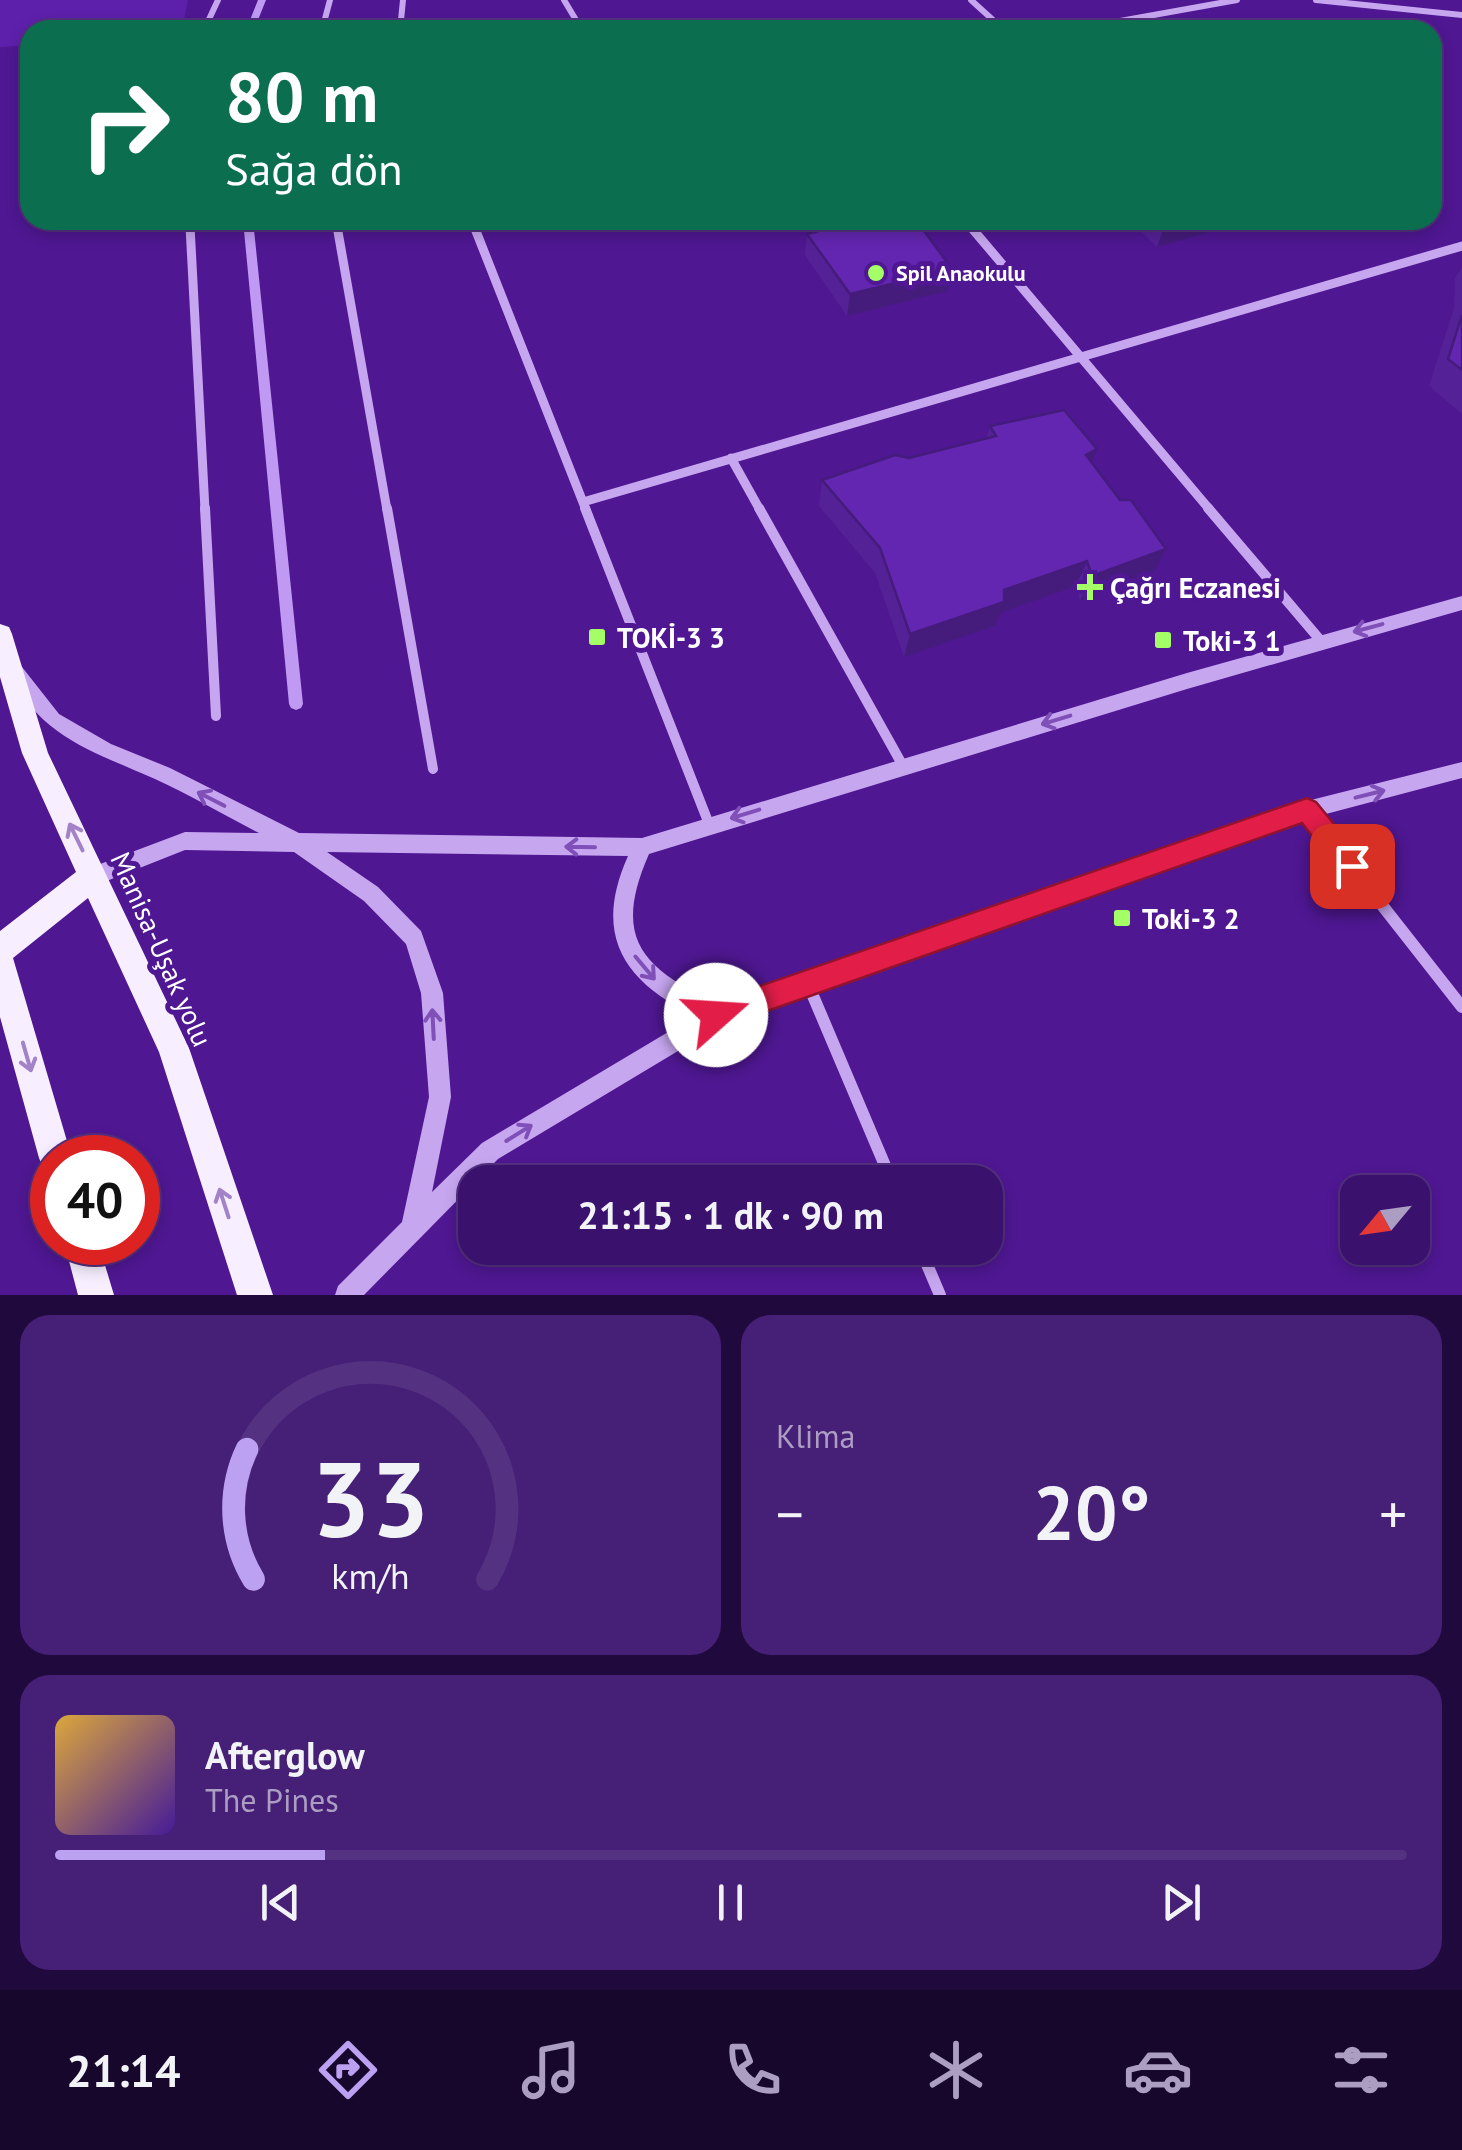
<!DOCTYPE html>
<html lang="tr">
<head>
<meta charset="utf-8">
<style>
	:root { --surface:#3b116e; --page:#461f76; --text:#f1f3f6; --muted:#ac9dc2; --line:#543181; --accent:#bca0f2 }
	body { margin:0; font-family:"PT Sans",sans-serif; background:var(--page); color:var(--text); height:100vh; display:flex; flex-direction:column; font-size:38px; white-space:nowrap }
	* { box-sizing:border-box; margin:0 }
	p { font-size:32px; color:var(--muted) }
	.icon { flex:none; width:55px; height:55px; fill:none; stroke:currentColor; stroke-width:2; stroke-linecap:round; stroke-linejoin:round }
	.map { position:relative; height:1295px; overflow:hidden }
	.sheet { display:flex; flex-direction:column; gap:20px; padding:20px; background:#20093c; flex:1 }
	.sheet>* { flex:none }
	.guide { position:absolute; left:20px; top:20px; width:1422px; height:210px; border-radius:30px; box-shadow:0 5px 15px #0003,0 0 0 2px var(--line); background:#0b6e4f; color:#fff; overflow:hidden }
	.needle { width:65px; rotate:241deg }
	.tools { position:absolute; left:1340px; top:1175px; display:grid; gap:20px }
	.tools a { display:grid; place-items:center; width:90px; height:90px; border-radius:20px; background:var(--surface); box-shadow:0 5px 15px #0003,0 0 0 2px var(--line); font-size:50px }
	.speed { position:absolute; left:30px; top:1135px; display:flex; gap:20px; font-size:50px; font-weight:700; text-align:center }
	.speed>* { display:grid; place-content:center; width:130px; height:130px; border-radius:50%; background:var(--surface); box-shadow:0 5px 15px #0003,0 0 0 2px var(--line); line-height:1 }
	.speed .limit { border:15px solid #d22; background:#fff; color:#111 }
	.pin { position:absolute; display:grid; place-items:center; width:85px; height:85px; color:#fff; margin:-42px; border-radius:20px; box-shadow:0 5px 15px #0006 }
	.me { position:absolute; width:110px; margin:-55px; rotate:71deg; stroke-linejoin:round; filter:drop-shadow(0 0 8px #0008) }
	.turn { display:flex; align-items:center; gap:35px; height:210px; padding:0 40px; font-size:45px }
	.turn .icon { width:130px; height:130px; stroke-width:2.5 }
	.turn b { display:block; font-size:70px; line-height:85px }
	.big { font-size:75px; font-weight:600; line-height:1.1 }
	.sheet .widget { flex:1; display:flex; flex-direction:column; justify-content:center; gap:15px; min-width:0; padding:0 35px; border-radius:30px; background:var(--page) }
	.sheet .dial { align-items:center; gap:0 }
	.dial svg { height:260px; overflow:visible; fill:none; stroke:var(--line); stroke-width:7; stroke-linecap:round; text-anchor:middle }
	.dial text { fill:var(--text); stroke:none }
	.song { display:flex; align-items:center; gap:30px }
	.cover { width:120px; height:120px; border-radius:15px; background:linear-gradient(135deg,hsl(40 70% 55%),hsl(260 70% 35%)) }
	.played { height:10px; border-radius:5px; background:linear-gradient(90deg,var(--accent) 20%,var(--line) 20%) }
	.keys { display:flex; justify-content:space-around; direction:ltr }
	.heat { display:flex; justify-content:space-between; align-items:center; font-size:55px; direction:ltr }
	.sheet .tiles { flex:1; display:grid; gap:20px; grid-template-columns:1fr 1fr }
	.widget:last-child { grid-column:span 2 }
	.trip { position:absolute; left:458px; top:1165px; width:545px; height:100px; border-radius:30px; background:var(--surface); box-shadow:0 5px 15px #0003,0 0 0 2px var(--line); font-weight:600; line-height:100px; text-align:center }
	.dock { display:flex; height:160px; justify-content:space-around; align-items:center; background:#18072c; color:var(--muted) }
	.dock .icon { width:70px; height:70px }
	.dock .current { color:var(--accent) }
	.dock b { font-size:45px; color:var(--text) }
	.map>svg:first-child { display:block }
</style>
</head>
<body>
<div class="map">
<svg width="1462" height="1295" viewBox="0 0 1462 1295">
	<rect width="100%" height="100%" fill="#4f1792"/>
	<path fill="#5d20ab" d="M 0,0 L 188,0 L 182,30 L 30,30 L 30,45 L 0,47 Z"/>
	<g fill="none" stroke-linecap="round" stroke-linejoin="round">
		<path fill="#bf99f2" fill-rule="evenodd" d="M 258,0 L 266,0 L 254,30 L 246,30 Z
			M 243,220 L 253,220 L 303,704 L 301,708 L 296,710 L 291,708 L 289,704 Z"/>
		<path stroke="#c7a6f0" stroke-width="6" d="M 564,0 L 582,30
			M 971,0 L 1004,30
			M 1316,0 L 1462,15
			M 204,30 L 218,0
			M 322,30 L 330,0
			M 400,30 L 403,0
			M 1070,30 L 1237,0
			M 190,220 L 190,228
			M 336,220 L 337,228
			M 472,220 L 475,228
			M 965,220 L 972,228"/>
		<path stroke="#c7a6f0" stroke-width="9" d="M 190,226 L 205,510
			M 337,226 L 387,510
			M 474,226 L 586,510
			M 970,226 L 1210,510
			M 731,458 L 760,510
			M 583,502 L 1462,246"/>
		<path stroke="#c7a6f0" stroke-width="10" d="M 205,508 L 216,716
			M 387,508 L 433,769
			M 585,508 L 709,824
			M 759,508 L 903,766
			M 1208,508 L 1321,641
			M 1307,810 L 1347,861"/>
		<path stroke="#c7a6f0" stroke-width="12" d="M 1345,858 L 1462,1007
			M 808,984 L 892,1182
			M 920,1248 L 940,1295"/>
		<path fill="#c7a6f0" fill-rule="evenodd" d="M 1462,596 L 1462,610 L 1187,689 L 649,854 C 612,938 641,968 718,1004 L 1307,801 L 1462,762 L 1462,778 L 1307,819 L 723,1024 L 498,1159 L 364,1295 L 335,1295 L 338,1286 L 402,1222 L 429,1097 L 421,993 L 406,944 L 364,901 L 294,852 L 185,850 L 94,886 L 87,883 L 84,876 L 87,869 L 185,832 L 259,833 C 224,815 190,795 155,779 C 90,750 44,739 7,672 L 10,667 L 16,665 L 22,667 L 59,714 L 111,744 L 170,768 L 299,833 L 642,838 L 1187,673 ZM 327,852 L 628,856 C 593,934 622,981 695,1016 L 482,1143 L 432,1192 L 451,1097 L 443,993 L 421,931 L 378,887 Z"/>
		<path fill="#f7efff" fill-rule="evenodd" d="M 0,624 L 9,627 L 12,634 L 48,753 L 189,1048 L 273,1295 L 237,1295 L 159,1052 L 88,898 L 13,958 L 72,1158 L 52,1158 L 52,1173 L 44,1170 L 39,1158 L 0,1017 L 0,931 L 76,872 L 22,753 L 0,677 Z
			M 64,1242 L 98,1242 L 114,1295 L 78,1295 Z"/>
	</g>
	<path fill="#552197" d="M 1129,220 L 1252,220 L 1157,247 Z
		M 807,234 L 948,291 L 847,316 L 805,255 Z
		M 1462,268 L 1462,414 L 1429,386 L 1454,308 L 1455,278 Z
		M 990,426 L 1092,462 L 1120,500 L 1166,549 L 1153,574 L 1080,601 L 1076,586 L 1000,613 L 995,626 L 904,657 L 875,573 L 819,506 L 822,480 L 986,439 Z"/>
	<path fill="#451b7b" d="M 1183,220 L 1252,220 L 1157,247 L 1165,225 Z
		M 952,269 L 948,291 L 847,316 L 850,294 Z
		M 1097,449 L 1086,475 L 1086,455 Z
		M 1166,549 L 1153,574 L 1080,601 L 1092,576 Z
		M 1087,561 L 1076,586 L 1000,613 L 995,626 L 904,657 L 910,634 L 1004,590 Z"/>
	<path fill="#6326b0" stroke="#451b7b" stroke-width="2.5" d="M 1098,21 L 1109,30 L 1058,30 Z
		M 859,220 L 916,220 L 952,269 L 850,294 L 807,234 Z
		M 1160,220 L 1183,220 L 1165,225 Z
		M 1462,315 L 1462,370 L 1448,359 Z
		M 1064,410 L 1097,449 L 1086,455 L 1120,500 L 1131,500 L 1166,549 L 1092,576 L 1087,561 L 1004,590 L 1004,602 L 910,634 L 880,548 L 822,480 L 895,455 L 909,458 L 996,436 L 990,426 Z"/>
	<defs><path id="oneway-shaft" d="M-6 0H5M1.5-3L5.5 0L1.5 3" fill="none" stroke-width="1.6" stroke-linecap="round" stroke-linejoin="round" transform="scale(2.5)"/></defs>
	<g stroke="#7f50b8">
		<use href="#oneway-shaft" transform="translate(1368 628) rotate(165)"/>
		<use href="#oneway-shaft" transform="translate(1056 720) rotate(163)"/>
		<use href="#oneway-shaft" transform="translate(1370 794) rotate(-14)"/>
		<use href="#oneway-shaft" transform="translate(211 799) rotate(-153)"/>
		<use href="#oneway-shaft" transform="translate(745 814) rotate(163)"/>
		<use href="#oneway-shaft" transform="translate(580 847) rotate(-179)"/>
		<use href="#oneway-shaft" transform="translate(645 968) rotate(50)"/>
		<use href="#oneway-shaft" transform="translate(433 1024) rotate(-93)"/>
		<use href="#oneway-shaft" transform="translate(519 1133) rotate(-32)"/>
	</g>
	<g stroke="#a383c8">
		<use href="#oneway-shaft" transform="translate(76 837) rotate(-116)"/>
		<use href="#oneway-shaft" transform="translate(27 1057) rotate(74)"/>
		<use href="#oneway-shaft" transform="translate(224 1203) rotate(-108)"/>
	</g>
	<path fill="#e11d48" stroke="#92132f" stroke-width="2.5" d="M 1307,798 L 1316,802 L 1361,857 L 1364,866 L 1361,875 L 1352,878 L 1342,875 L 1302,823 L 716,1029 L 707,1025 L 702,1015 L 707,1005 L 716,1001 Z"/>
	<g fill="#a3ff65" stroke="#4f1792" stroke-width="4">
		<circle cx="876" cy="273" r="10"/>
		<path d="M1085 572h10v10h10v10h-10v10h-10v-10h-10v-10h10z"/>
		<rect x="587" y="627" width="20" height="20" rx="5"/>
		<rect x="1153" y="630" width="20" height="20" rx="5"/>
		<rect x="1112" y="908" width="20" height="20" rx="5"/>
	</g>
	<g text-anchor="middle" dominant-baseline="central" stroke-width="10" stroke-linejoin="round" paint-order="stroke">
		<g font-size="22" font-weight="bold" fill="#fff" stroke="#4f1792" text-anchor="start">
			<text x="896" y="273">Spil Anaokulu</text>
		</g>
		<g font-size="28" font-weight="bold" fill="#fff" stroke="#4f1792" text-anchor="start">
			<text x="1110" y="587">Çağrı Eczanesi</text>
			<text x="617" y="637">TOKİ-3 3</text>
			<text x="1183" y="640">Toki-3 1</text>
			<text x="1142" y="918">Toki-3 2</text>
		</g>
		<g font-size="28" fill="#fff" stroke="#4f1792">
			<text transform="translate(162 949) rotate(66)">Manisa-Uşak yolu</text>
		</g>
	</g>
</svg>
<div class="tools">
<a><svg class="needle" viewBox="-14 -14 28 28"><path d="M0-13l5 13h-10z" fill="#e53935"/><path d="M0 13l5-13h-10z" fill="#ac9dc2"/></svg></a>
</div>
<div class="speed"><div class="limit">40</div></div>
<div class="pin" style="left:1352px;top:866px;background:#d93025"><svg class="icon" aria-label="arrive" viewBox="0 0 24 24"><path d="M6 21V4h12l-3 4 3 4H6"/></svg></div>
<svg class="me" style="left:716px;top:1015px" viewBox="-20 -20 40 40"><circle r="19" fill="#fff"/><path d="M0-13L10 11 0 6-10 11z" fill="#e11d48"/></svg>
<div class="trip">21:15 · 1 dk · 90 m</div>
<div class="guide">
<div class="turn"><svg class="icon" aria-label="right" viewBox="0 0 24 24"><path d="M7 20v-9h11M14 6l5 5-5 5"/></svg><div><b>80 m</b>Sağa dön</div></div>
</div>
</div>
<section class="sheet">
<div class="tiles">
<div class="widget dial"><svg viewBox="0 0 100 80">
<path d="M14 69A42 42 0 1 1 86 69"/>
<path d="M14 69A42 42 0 0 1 12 29" stroke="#bca0f2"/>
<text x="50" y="56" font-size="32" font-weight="700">33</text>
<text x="50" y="72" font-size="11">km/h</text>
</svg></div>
<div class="widget"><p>Klima</p>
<div class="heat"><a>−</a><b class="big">20°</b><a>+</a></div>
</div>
<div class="widget">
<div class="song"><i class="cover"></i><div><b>Afterglow</b><p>The Pines</p></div></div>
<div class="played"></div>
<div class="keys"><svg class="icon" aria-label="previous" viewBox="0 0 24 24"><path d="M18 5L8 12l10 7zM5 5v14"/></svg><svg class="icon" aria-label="pause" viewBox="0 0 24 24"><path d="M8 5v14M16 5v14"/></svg><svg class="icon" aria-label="next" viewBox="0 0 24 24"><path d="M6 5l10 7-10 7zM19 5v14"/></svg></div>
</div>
</div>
</section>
<nav class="dock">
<b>21:14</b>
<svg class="icon current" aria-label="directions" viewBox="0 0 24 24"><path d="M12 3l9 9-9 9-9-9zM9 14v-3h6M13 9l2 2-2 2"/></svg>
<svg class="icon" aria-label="music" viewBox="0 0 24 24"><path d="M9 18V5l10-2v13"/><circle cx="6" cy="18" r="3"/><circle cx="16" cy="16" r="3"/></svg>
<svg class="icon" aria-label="phone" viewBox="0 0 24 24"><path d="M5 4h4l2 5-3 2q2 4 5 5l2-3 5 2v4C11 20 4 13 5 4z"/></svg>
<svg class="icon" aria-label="climate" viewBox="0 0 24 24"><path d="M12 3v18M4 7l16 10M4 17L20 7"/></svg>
<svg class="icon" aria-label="car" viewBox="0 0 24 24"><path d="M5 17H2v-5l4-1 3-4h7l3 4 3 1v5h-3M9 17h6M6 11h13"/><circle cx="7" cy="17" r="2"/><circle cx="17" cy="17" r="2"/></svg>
<svg class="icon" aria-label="filters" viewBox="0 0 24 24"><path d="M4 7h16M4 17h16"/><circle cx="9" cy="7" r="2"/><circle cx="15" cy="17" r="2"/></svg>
</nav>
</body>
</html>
